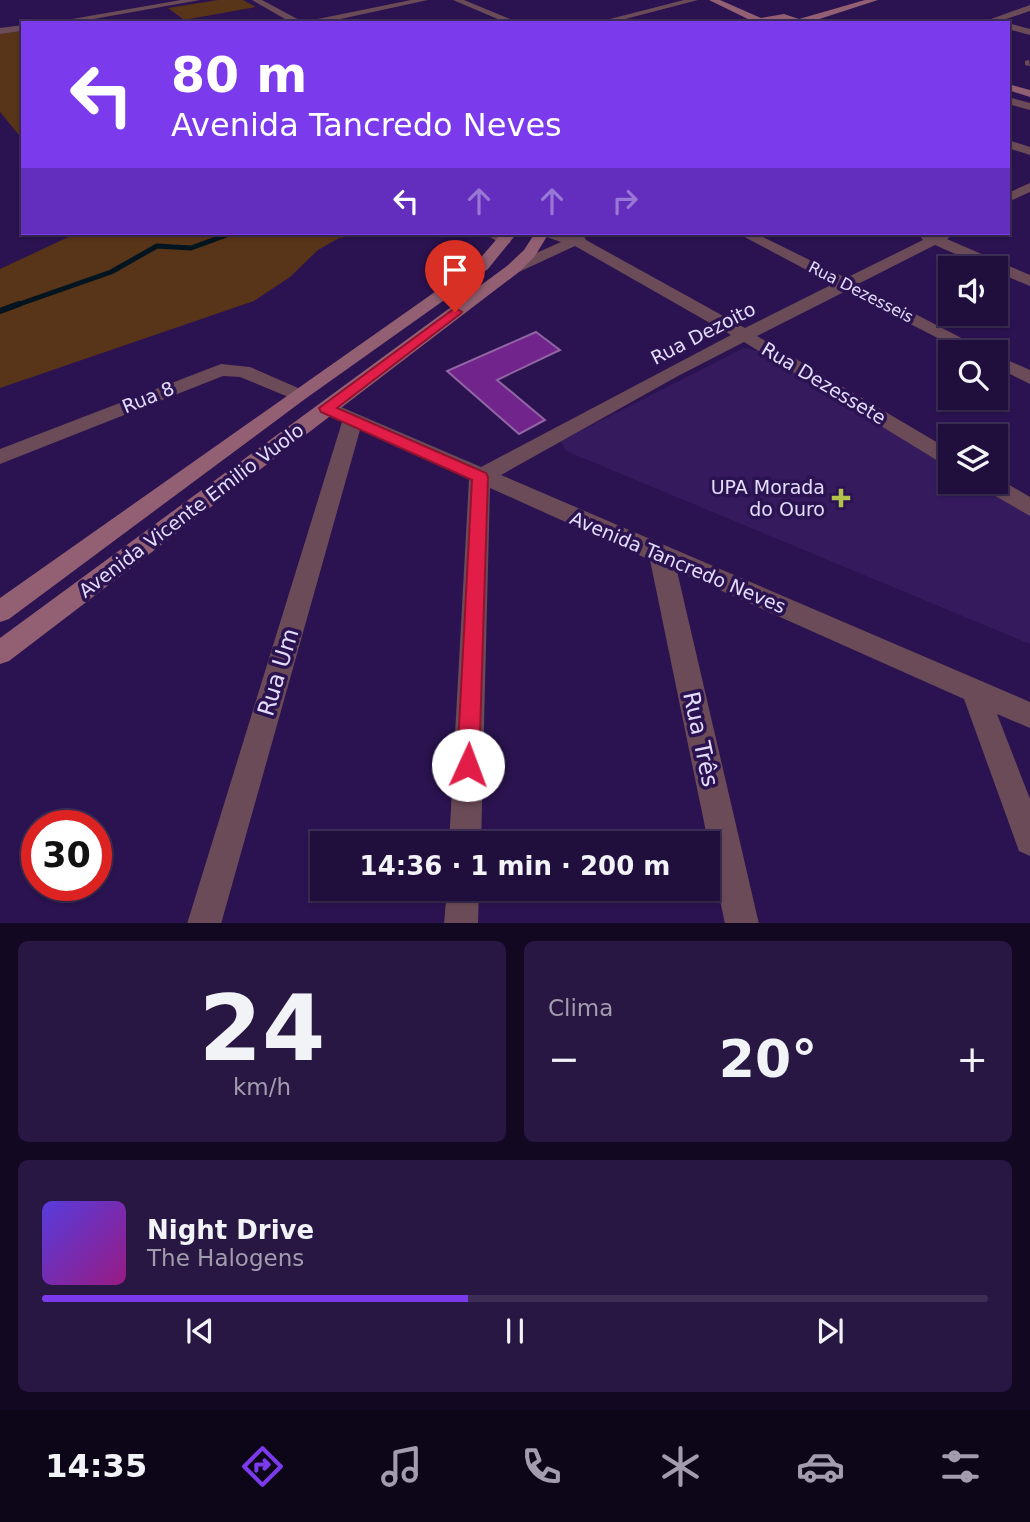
<!DOCTYPE html>
<html lang="pt">
<head>
<meta charset="utf-8">
<style>
	:root { --surface:#200e3c; --page:#281743; --text:#f1f3f6; --muted:#a29caf; --line:#3d2e56; --accent:#7c3aed }
	body { margin:0; font-family:"DejaVu Sans",sans-serif; background:var(--page); color:var(--text); height:100vh; display:flex; flex-direction:column; font-size:26px; white-space:nowrap }
	* { box-sizing:border-box; margin:0 }
	p { font-size:23px; color:var(--muted) }
	.icon { flex:none; width:38px; height:38px; fill:none; stroke:currentColor; stroke-width:2; stroke-linecap:round; stroke-linejoin:round }
	.map { position:relative; height:923px; overflow:hidden }
	.details { display:flex; flex-direction:column; gap:18px; padding:18px; background:#120821; flex:1 }
	.details>* { flex:none }
	.top-card { position:absolute; left:21px; top:21px; width:989px; height:214px; border-radius:0px; box-shadow:0 2px 5px #0004,0 0 0 2px var(--line); background:#7c3aed; color:#fff; overflow:hidden }
	.buttons { position:absolute; left:938px; top:256px; display:grid; gap:14px }
	.buttons a { display:grid; place-items:center; width:70px; height:70px; border-radius:0px; background:var(--surface); box-shadow:0 2px 5px #0004,0 0 0 2px var(--line); font-size:35px }
	.speed { position:absolute; left:21px; top:810px; display:flex; gap:14px; font-size:35px; font-weight:700; text-align:center }
	.speed>* { display:grid; place-content:center; width:91px; height:91px; border-radius:50%; background:var(--surface); box-shadow:0 2px 5px #0004,0 0 0 2px var(--line); line-height:1 }
	.speed .limit { border:10px solid #d22; background:#fff; color:#111 }
	.pin { position:absolute; display:grid; place-items:center; width:60px; height:60px; color:#fff; margin:-72px -30px; border-radius:50% 50% 50% 0; rotate:-45deg; box-shadow:0 0 7px #0007 }
	.pin .icon { rotate:45deg }
	.me { position:absolute; width:77px; margin:-38px; rotate:2deg; stroke-linejoin:round; filter:drop-shadow(0 0 5px #0008) }
	.turn { display:flex; align-items:center; gap:24px; height:147px; padding:0 35px; font-size:32px }
	.turn .icon { width:91px; height:91px; stroke-width:2.5 }
	.turn b { display:block; font-size:49px; line-height:60px }
	.lanes { display:flex; align-items:center; height:66px; padding:0 35px; background:#0003; justify-content:center; gap:35px; direction:ltr }
	.lanes .off { opacity:.35 }
	.big { font-size:52px; font-weight:800; line-height:1.1 }
	.details .tile { flex:1; display:flex; flex-direction:column; justify-content:center; gap:10px; min-width:0; padding:0 24px; border-radius:10px; background:var(--page) }
	.details .dial { align-items:center; gap:0 }
	.dial b { font-size:91px; line-height:1 }
	.song { display:flex; align-items:center; gap:21px }
	.cover { width:84px; height:84px; border-radius:10px; background:linear-gradient(135deg,hsl(250 70% 55%),hsl(310 70% 35%)) }
	.played { height:7px; border-radius:4px; background:linear-gradient(90deg,var(--accent) 45%,var(--line) 45%) }
	.keys { display:flex; justify-content:space-around; direction:ltr }
	.heat { display:flex; justify-content:space-between; align-items:center; font-size:38px; direction:ltr }
	.details .tiles { flex:1; display:grid; gap:18px; grid-template-columns:1fr 1fr }
	.tile:last-child { grid-column:span 2 }
	.trip { position:absolute; left:310px; top:831px; width:410px; height:70px; border-radius:0px; background:var(--surface); box-shadow:0 2px 5px #0004,0 0 0 2px var(--line); font-weight:800; line-height:70px; text-align:center }
	.tab-bar { display:flex; height:112px; justify-content:space-around; align-items:center; background:#0d0618; color:var(--muted) }
	.tab-bar .icon { width:49px; height:49px }
	.tab-bar .active { color:var(--accent) }
	.tab-bar b { font-size:32px; color:var(--text) }
	.map>svg:first-child { display:block }
</style>
</head>
<body>
<div class="map">
<svg width="1030" height="924" viewBox="0 0 1030 924">
	<rect width="100%" height="100%" fill="#2a1350"/>
	<path fill="#351b5e" d="M 744,348 L 761,352 L 950,466 L 950,481 L 975,481 L 1030,515 L 1030,644 L 566,451 L 561,441 Z"/>
	<path fill="#583418" d="M 218,0 L 243,0 L 256,7 L 184,20 L 168,8 Z
		M 23,31 L 23,140 L 0,112 L 0,34 Z
		M 77,233 L 372,233 L 339,238 L 318,250 L 290,277 L 254,301 L 0,388 L 0,269 Z"/>
	<g fill="none" stroke-linecap="round" stroke-linejoin="round">
		<path stroke="#02141f" stroke-width="5" d="M 14,306 L 111,272 L 157,246 L 191,248 L 232,233"/>
		<path stroke="#02141f" stroke-width="6" d="M 0,311 L 19,304"/>
	</g>
	<path fill="#71248c" stroke="#9165a3" stroke-width="2" d="M 536,332 L 560,350 L 497,380 L 545,420 L 519,434 L 447,371 Z"/>
	<g fill="none" stroke-linecap="round" stroke-linejoin="round">
		<path fill="#6b4b57" fill-rule="evenodd" d="M 181,0 L 200,0 L 71,23 L 49,23 Z
			M 252,0 L 262,0 L 303,22 L 411,0 L 428,0 L 322,23 L 292,23 Z
			M 453,0 L 464,0 L 520,23 L 507,23 Z
			M 684,0 L 698,0 L 610,23 L 594,23 Z
			M 1030,5 L 1030,11 L 994,23 L 980,23 Z
			M 1008,23 L 1030,29 L 1030,35 L 1008,29 Z
			M 23,25 L 23,31 L 0,34 L 0,28 Z
			M 1029,60 L 1030,66 L 1025,65 L 1025,61 Z
			M 1008,97 L 1030,103 L 1030,110 L 1008,104 Z
			M 1008,140 L 1030,147 L 1030,155 L 1008,148 Z
			M 1030,183 L 1030,192 L 1008,202 L 1008,193 Z
			M 484,233 L 500,233 L 511,242 L 504,246 Z
			M 542,233 L 584,236 L 586,240 L 745,328 L 833,284 L 737,233 L 755,233 L 846,278 L 923,240 L 920,236 L 922,233 L 955,233 L 947,239 L 1030,275 L 1030,286 L 996,272 L 996,268 L 987,268 L 935,245 L 858,284 L 988,352 L 965,352 L 846,291 L 757,336 L 950,450 L 950,466 L 943,464 L 744,342 L 678,376 L 501,475 L 1030,702 L 1030,728 L 997,714 L 1030,799 L 1030,856 L 1019,851 L 964,699 L 677,571 L 759,924 L 725,924 L 650,560 L 490,488 L 481,844 L 449,844 L 469,479 L 360,430 L 221,924 L 187,924 L 342,422 L 320,412 L 317,408 L 320,404 L 334,404 L 481,467 L 731,335 L 575,246 L 519,272 L 507,272 L 505,269 L 507,266 L 561,242 L 544,236 Z
			M 996,355 L 1030,370 L 1030,384 L 996,367 Z
			M 221,364 L 250,367 L 305,391 L 308,395 L 305,399 L 298,401 L 240,377 L 223,376 L 0,464 L 0,449 Z
			M 996,477 L 1030,497 L 1030,516 L 978,486 L 975,481 L 996,481 Z
			M 447,889 L 479,889 L 478,924 L 444,924 Z"/>
		<path fill="#936073" fill-rule="evenodd" d="M 709,0 L 720,0 L 761,18 L 784,14 L 799,19 L 865,0 L 878,0 L 807,23 L 783,20 L 756,23 Z
			M 1008,84 L 1030,90 L 1030,97 L 1008,90 Z
			M 502,233 L 517,233 L 488,269 L 305,399 L 9,619 L 0,622 L 0,598 L 476,263 Z
			M 535,233 L 549,233 L 535,256 L 519,272 L 9,661 L 0,664 L 0,638 L 507,266 L 524,250 Z"/>
	</g>
	<path fill="#e11d48" stroke="#92132f" stroke-width="2" d="M 455,308 L 462,312 L 460,314 L 337,408 L 486,473 L 488,477 L 479,765 L 476,773 L 468,776 L 460,773 L 457,765 L 472,480 L 321,412 L 319,408 Z"/>
	<path fill="#b3c24b" stroke="#2a1350" stroke-width="2.5" d="M837.5 487.5h7v7h7v7h-7v7h-7v-7h-7v-7h7z"/>
	<g text-anchor="middle" dominant-baseline="central" stroke-width="7" stroke-linejoin="round" paint-order="stroke">
		<g font-size="16" fill="#e3dcfb" stroke="#2a1350">
			<text transform="translate(861 292) rotate(27)">Rua Dezesseis</text>
		</g>
		<g font-size="19" fill="#e3dcfb" stroke="#2a1350">
			<text transform="translate(703 333) rotate(-27)">Rua Dezoito</text>
			<text transform="translate(824 383) rotate(31)">Rua Dezessete</text>
			<text transform="translate(148 397) rotate(-22)">Rua 8</text>
			<text transform="translate(191 510) rotate(-37)">Avenida Vicente Emilio Vuolo</text>
			<text transform="translate(678 562) rotate(23)">Avenida Tancredo Neves</text>
		</g>
		<g font-size="19" fill="#e3dcfb" stroke="#2a1350" text-anchor="end">
			<text x="825" y="487">UPA Morada<tspan x="825" dy="22">do Ouro</tspan></text>
		</g>
		<g font-size="23" fill="#e3dcfb" stroke="#2a1350">
			<text transform="translate(278 672) rotate(-73)">Rua Um</text>
			<text transform="translate(701 739) rotate(78)">Rua Três</text>
		</g>
	</g>
</svg>
<div class="buttons">
<a><svg class="icon" aria-label="sound" viewBox="0 0 24 24"><path d="M4 9h4l5-4v14l-5-4H4zM17 9q2 3 0 6"/></svg></a>
<a><svg class="icon" aria-label="search" viewBox="0 0 24 24"><circle cx="10" cy="10" r="6"/><path d="M15 15l6 6"/></svg></a>
<a><svg class="icon" aria-label="layers" viewBox="0 0 24 24"><path d="M12 4l9 5-9 5-9-5zM3 14l9 5 9-5"/></svg></a>
</div>
<div class="speed"><div class="limit">30</div></div>
<div class="pin" style="left:455px;top:312px;background:#d93025"><svg class="icon" aria-label="arrive" viewBox="0 0 24 24"><path d="M6 21V4h12l-3 4 3 4H6"/></svg></div>
<svg class="me" style="left:468px;top:765px" viewBox="-20 -20 40 40"><circle r="19" fill="#fff"/><path d="M0-13L10 11 0 6-10 11z" fill="#e11d48"/></svg>
<div class="trip">14:36 · 1 min · 200 m</div>
<div class="top-card">
<div class="turn"><svg class="icon" aria-label="left" viewBox="0 0 24 24"><path d="M17 20v-9H6M10 6l-5 5 5 5"/></svg><div><b>80 m</b>Avenida Tancredo Neves</div></div>
<div class="lanes"><svg class="icon" aria-label="left" viewBox="0 0 24 24"><path d="M17 20v-9H6M10 6l-5 5 5 5"/></svg><svg class="icon off" aria-label="ahead" viewBox="0 0 24 24"><path d="M12 20V5M6 11l6-6 6 6"/></svg><svg class="icon off" aria-label="ahead" viewBox="0 0 24 24"><path d="M12 20V5M6 11l6-6 6 6"/></svg><svg class="icon off" aria-label="right" viewBox="0 0 24 24"><path d="M7 20v-9h11M14 6l5 5-5 5"/></svg></div>
</div>
</div>
<section class="details">
<div class="tiles">
<div class="tile dial"><b>24</b><p>km/h</p></div>
<div class="tile"><p>Clima</p>
<div class="heat"><a>−</a><b class="big">20°</b><a>+</a></div>
</div>
<div class="tile">
<div class="song"><i class="cover"></i><div><b>Night Drive</b><p>The Halogens</p></div></div>
<div class="played"></div>
<div class="keys"><svg class="icon" aria-label="previous" viewBox="0 0 24 24"><path d="M18 5L8 12l10 7zM5 5v14"/></svg><svg class="icon" aria-label="pause" viewBox="0 0 24 24"><path d="M8 5v14M16 5v14"/></svg><svg class="icon" aria-label="next" viewBox="0 0 24 24"><path d="M6 5l10 7-10 7zM19 5v14"/></svg></div>
</div>
</div>
</section>
<nav class="tab-bar">
<b>14:35</b>
<svg class="icon active" aria-label="directions" viewBox="0 0 24 24"><path d="M12 3l9 9-9 9-9-9zM9 14v-3h6M13 9l2 2-2 2"/></svg>
<svg class="icon" aria-label="music" viewBox="0 0 24 24"><path d="M9 18V5l10-2v13"/><circle cx="6" cy="18" r="3"/><circle cx="16" cy="16" r="3"/></svg>
<svg class="icon" aria-label="phone" viewBox="0 0 24 24"><path d="M5 4h4l2 5-3 2q2 4 5 5l2-3 5 2v4C11 20 4 13 5 4z"/></svg>
<svg class="icon" aria-label="climate" viewBox="0 0 24 24"><path d="M12 3v18M4 7l16 10M4 17L20 7"/></svg>
<svg class="icon" aria-label="car" viewBox="0 0 24 24"><path d="M5 17H2v-5l4-1 3-4h7l3 4 3 1v5h-3M9 17h6M6 11h13"/><circle cx="7" cy="17" r="2"/><circle cx="17" cy="17" r="2"/></svg>
<svg class="icon" aria-label="filters" viewBox="0 0 24 24"><path d="M4 7h16M4 17h16"/><circle cx="9" cy="7" r="2"/><circle cx="15" cy="17" r="2"/></svg>
</nav>
</body>
</html>
